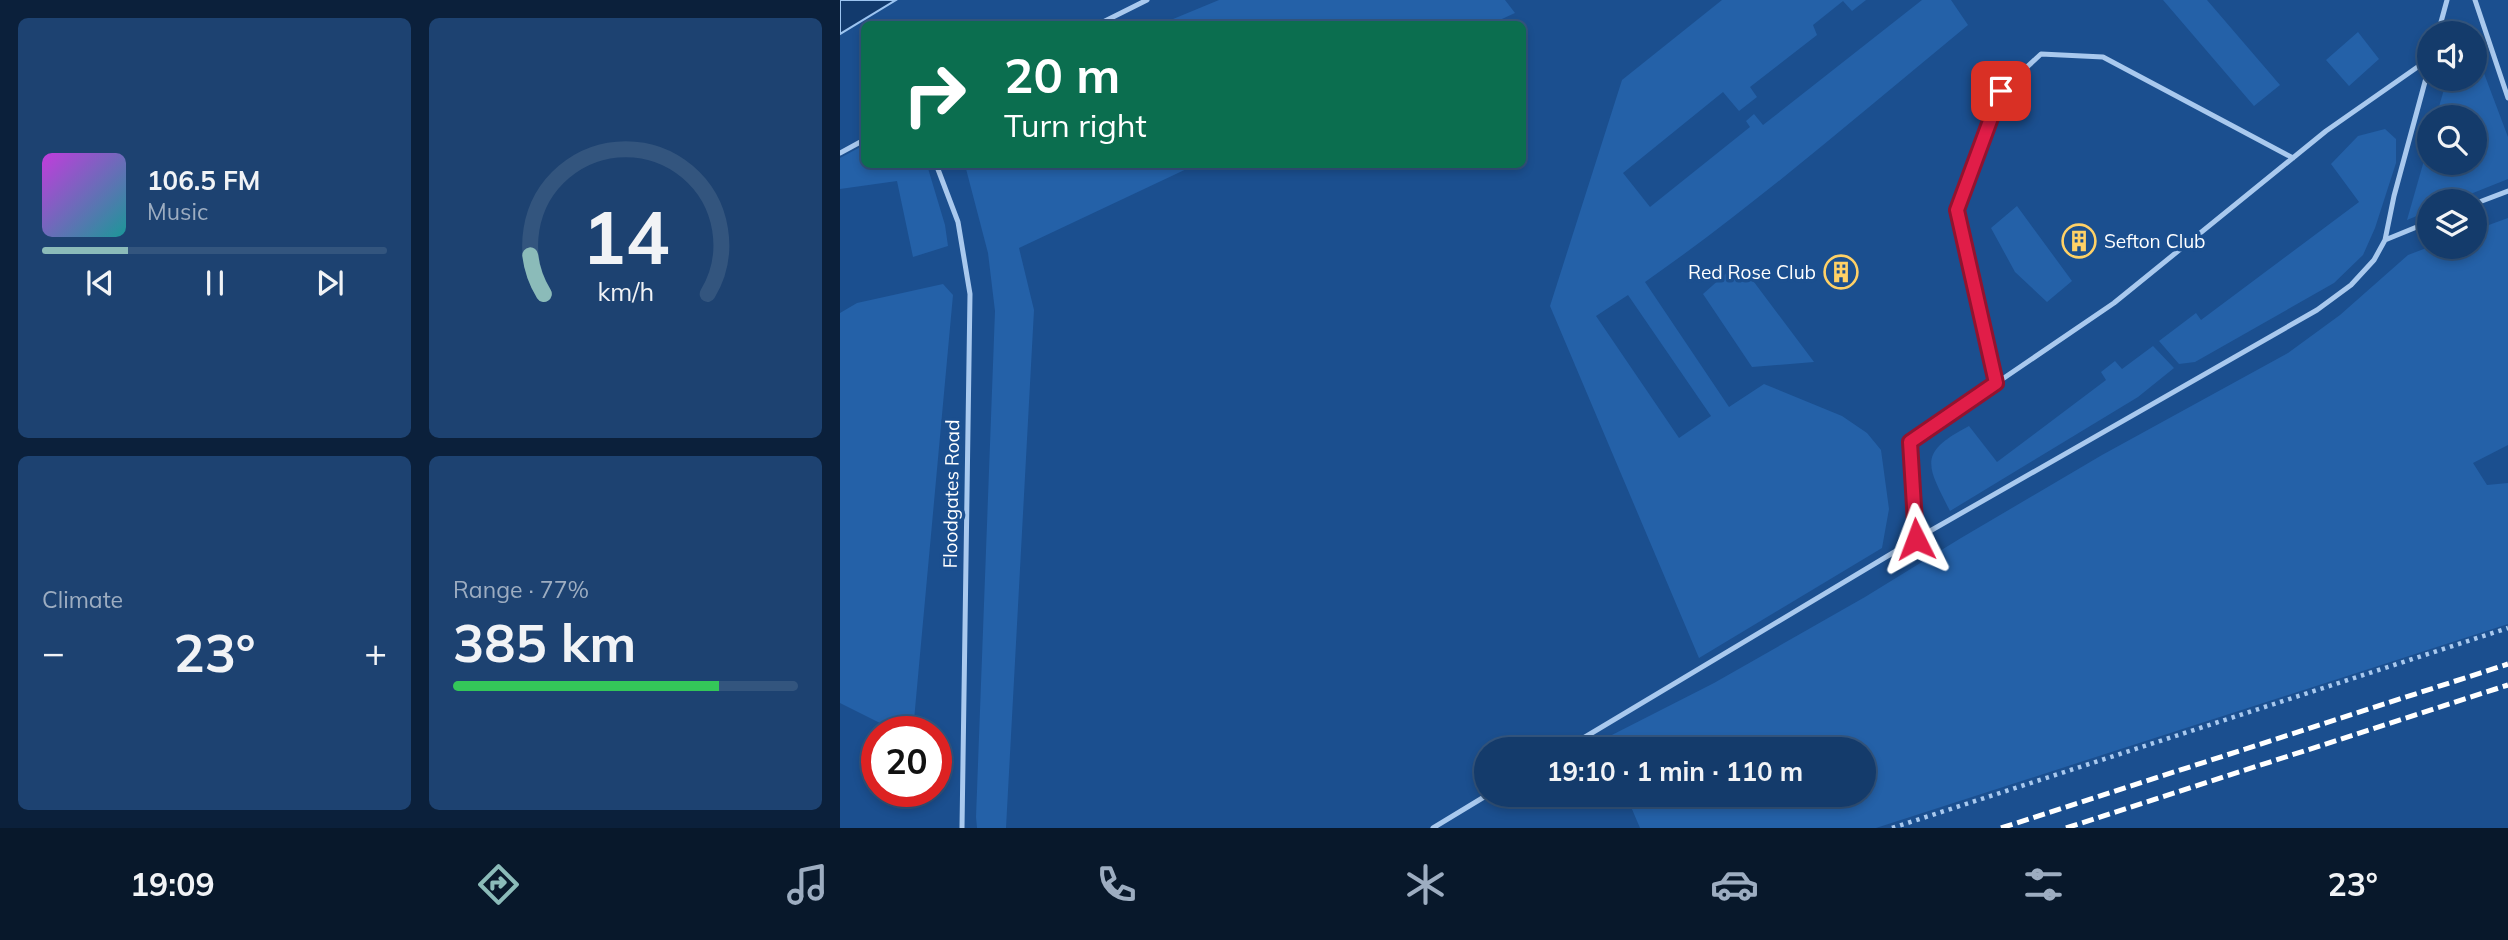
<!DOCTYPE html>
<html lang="en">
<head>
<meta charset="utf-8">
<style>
	:root { --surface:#143b6b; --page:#1d4271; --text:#f1f3f6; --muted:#9dadc1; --line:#33557e; --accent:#8bbbb9 }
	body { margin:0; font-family:Mulish,sans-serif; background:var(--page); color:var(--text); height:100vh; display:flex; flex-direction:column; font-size:26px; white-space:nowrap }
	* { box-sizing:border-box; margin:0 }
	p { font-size:23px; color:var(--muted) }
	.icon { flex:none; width:38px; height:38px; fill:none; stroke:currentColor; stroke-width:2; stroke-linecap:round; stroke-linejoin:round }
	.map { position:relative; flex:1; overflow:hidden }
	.drawer { display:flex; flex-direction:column; gap:18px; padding:18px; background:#0b203b; width:840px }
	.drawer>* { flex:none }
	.guide { position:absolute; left:21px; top:21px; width:665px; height:147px; border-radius:10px; box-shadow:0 4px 10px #0003,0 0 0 2px var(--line); background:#0b6e4f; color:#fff; overflow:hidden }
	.buttons { position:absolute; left:1577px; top:21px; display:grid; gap:14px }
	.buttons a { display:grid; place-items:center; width:70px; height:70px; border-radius:50%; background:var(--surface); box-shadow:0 4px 10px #0003,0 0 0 2px var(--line); font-size:35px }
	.speed { position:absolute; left:21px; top:716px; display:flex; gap:14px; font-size:35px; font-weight:700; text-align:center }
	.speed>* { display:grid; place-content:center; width:91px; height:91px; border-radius:50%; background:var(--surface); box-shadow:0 4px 10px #0003,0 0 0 2px var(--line); line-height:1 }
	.speed .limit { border:10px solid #d22; background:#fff; color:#111 }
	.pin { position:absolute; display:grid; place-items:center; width:60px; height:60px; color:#fff; margin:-30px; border-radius:14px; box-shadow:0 4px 10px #0006 }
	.me { position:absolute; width:77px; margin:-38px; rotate:357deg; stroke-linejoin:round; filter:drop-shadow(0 0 5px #0008) }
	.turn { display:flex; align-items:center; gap:24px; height:147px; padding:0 28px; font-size:32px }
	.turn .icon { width:91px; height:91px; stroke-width:2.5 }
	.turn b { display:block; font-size:49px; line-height:60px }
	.big { font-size:52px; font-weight:700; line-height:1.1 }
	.drawer .tile { flex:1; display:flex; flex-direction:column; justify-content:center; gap:10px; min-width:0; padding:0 24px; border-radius:10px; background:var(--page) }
	.drawer .dial { align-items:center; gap:0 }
	.dial svg { height:182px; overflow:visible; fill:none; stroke:var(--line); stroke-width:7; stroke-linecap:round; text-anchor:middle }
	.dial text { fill:var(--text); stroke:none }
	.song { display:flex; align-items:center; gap:21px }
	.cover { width:84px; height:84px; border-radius:10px; background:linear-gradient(135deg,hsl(290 70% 55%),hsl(180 70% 35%)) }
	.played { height:7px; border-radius:4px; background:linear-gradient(90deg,var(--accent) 25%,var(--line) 25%) }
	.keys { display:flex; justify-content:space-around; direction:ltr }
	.heat { display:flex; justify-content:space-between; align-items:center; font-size:38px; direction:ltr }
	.charge { height:10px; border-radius:5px; background:linear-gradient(90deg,#34c759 77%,var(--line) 0) }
	.drawer .tiles { flex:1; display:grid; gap:18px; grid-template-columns:repeat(2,1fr) }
	.trip { position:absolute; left:634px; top:737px; width:402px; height:70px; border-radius:35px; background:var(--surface); box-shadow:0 4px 10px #0003,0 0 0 2px var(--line); font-weight:700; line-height:70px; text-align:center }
	.tabs { display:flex; height:112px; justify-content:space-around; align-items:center; background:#08182b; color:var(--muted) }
	.tabs .icon { width:49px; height:49px }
	.tabs .on { color:var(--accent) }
	.tabs b { font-size:32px; color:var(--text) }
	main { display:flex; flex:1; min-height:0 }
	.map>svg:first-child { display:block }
</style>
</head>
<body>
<main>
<section class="drawer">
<div class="tiles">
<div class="tile">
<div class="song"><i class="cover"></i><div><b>106.5 FM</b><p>Music</p></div></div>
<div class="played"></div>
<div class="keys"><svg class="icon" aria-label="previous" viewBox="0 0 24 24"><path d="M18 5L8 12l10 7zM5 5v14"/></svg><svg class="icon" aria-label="pause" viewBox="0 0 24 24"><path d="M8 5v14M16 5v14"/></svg><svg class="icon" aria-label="next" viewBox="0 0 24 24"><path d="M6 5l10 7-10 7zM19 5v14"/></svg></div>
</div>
<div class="tile dial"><svg viewBox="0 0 100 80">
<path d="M14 69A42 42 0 1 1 86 69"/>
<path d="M14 69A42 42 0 0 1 8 52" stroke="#8bbbb9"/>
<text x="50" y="56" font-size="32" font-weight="700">14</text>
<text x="50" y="72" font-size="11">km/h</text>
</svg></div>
<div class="tile"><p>Climate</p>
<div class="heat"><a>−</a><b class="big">23°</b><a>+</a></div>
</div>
<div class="tile"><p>Range · 77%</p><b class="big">385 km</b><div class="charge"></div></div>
</div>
</section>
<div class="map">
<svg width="1668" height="828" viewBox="0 0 1668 828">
	<rect width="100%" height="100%" fill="#1b4f8f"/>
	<path fill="#2461a8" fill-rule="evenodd" d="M 379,0 L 665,0 L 675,13 L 651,24 L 321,24 Z
		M 882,0 L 1026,0 L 1012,11 L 1003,1 L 973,25 L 977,35 L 910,87 L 917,97 L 899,111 L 883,92 L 783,173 L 810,207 L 910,127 L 906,121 L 914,114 L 923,125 L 1082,0 L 1111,0 L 1128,25 C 1022,112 918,203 805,282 L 889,407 L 924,384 L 1002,416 L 1027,433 L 1041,450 L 1049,509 L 1042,548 L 859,658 L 710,306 L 782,80 ZM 788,295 L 871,416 L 839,438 L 756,316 Z
		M 1323,0 L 1367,0 L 1440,85 L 1414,106 Z
		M 1518,32 L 1539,59 L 1509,86 L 1486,60 Z
		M 1635,59 L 1639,60 L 1668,137 L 1668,179 L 1613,201 L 1589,201 L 1589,211 L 1567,220 L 1589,143 L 1589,163 L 1634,163 L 1634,117 L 1596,117 L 1607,79 L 1634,79 Z
		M 1545,129 L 1556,139 L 1556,163 L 1535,228 L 1523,255 L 1494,283 L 1355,362 L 1339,364 L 1319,341 L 1356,313 L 1361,320 L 1519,202 L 1491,164 L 1518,136 Z
		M 24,145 L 24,164 L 87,165 L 105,225 L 108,246 L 73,257 L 57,181 L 0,189 L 0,158 Z
		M 125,165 L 355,165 L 179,248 L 194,310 L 166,828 L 137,828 L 136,817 L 155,311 L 148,253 Z
		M 1177,206 L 1232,281 L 1207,302 L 1175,272 L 1151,228 Z
		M 1668,218 L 1668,445 L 1633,463 L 1647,485 L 1668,483 L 1668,624 L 1036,828 L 800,828 L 786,795 L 1024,794 L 1024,749 L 767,749 L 766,738 L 874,683 L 1025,597 L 1121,538 L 1262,455 L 1448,353 L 1500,315 L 1568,255 L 1589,247 L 1634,247 L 1635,230 Z
		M 899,262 L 974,362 L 912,367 L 863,294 Z
		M 103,284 L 113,295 L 73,731 L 56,731 L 0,703 L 0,313 L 17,303 Z
		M 1313,346 L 1334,368 L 1298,397 L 1110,511 C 1087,465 1077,453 1129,426 L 1157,462 L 1266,380 L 1261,372 L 1275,361 L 1282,369 Z"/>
	<path fill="#123a6d" stroke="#9cc4f0" stroke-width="2" d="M 0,0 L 56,0 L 0,34 Z"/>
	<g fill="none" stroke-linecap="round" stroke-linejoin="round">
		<path stroke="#a9c9ee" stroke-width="4.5" stroke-dasharray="3.5 5" stroke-linecap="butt" d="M 1052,828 L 1668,628"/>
		<path stroke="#a9c9ee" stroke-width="5" d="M 1635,0 L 1668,98
			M 259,24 L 307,0
			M 1598,33 L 1607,0
			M 0,153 L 24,140
			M 96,164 L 118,222 L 130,294 L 122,828
			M 1634,204 L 1668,191
			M 1545,240 L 1589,222
			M 1156,383 L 1117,210 L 1161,91 L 1201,54 L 1263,57 L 1453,158
			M 1076,539 L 1070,442 L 1274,303 L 1486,131 L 1589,59
			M 725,749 L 1076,539 L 1477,310 L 1511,285 L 1534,260 L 1545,240 L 1554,196 L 1589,67
			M 593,828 L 649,794"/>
		<path stroke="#fff" stroke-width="5" stroke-dasharray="12 5" stroke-linecap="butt" d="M 1161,828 L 1668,664
			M 1226,828 L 1668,685"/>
	</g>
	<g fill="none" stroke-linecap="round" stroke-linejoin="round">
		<defs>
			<path id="route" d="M 1076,539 L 1070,442 L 1156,383 L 1117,210 L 1161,91"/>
		</defs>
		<use href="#route" stroke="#92132f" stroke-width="18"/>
		<use href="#route" stroke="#e11d48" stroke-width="12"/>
	</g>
	<defs>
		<symbol id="building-ring" viewBox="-11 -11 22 22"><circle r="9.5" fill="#1b4f8f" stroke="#ffd166" stroke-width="1.5"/><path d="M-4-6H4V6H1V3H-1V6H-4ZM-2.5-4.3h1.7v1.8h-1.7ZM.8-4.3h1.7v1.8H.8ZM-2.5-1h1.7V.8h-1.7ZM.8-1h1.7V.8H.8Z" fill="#ffd166"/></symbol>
	</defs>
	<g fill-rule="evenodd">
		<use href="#building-ring" x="1220" y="222" width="38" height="38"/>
		<use href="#building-ring" x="982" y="253" width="38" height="38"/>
	</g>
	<g text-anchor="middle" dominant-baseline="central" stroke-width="7" stroke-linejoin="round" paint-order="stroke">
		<g font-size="19" fill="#fff" stroke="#1b4f8f" text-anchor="start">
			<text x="1264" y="241">Sefton Club</text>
			<text x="976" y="272" text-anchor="end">Red Rose Club</text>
		</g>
		<g font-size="19" fill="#fff" stroke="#1b4f8f">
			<text transform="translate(111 494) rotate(-89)">Floodgates Road</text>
		</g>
	</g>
</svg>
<div class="buttons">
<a><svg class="icon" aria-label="sound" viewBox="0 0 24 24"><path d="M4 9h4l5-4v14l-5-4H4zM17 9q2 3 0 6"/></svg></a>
<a><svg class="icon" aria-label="search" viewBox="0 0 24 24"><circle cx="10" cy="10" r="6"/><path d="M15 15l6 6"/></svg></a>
<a><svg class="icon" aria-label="layers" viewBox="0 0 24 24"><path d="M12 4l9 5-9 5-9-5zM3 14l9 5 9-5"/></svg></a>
</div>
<div class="speed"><div class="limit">20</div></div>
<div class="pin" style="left:1161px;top:91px;background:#d93025"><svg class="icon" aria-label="arrive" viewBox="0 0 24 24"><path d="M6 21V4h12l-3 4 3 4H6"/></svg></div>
<svg class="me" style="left:1076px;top:539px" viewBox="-20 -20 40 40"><path d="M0-17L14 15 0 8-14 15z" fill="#e11d48" stroke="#fff" stroke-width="4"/></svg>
<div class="trip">19:10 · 1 min · 110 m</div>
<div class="guide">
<div class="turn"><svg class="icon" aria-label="right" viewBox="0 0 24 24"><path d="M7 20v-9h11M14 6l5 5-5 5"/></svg><div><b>20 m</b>Turn right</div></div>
</div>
</div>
</main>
<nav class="tabs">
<b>19:09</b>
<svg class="icon on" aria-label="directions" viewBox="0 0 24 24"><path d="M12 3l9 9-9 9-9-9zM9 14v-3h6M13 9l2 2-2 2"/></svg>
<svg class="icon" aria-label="music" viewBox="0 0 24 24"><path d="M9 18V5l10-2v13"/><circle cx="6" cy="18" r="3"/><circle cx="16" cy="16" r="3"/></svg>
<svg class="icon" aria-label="phone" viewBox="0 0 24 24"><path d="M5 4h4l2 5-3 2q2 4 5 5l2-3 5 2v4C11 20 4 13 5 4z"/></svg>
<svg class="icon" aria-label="climate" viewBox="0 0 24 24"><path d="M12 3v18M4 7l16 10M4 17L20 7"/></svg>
<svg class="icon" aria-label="car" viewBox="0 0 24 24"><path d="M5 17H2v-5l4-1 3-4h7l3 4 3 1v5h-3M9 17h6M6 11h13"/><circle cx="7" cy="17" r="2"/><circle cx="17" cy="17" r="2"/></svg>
<svg class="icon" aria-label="filters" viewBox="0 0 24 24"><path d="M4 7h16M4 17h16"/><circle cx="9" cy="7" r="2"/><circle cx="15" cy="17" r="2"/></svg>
<b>23°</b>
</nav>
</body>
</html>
